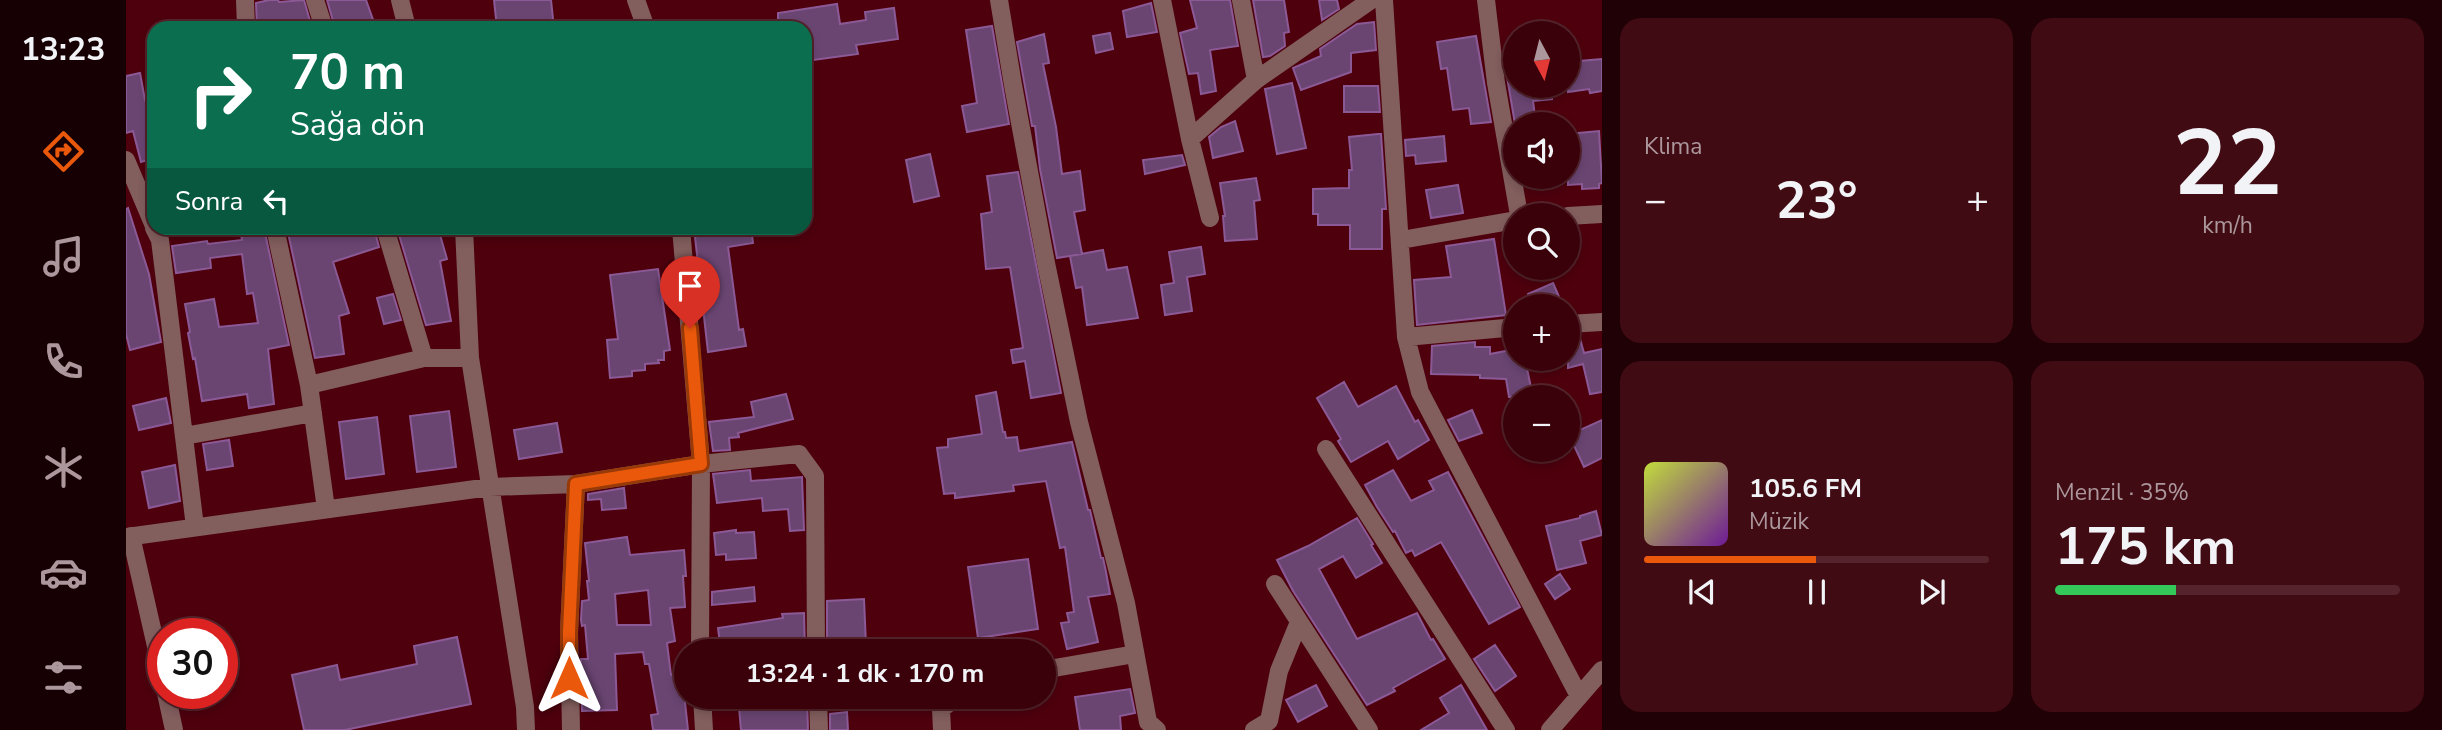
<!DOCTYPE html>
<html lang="tr">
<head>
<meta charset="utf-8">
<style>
	:root { --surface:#3a010a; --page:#410b13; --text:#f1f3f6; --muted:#ab979c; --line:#54232b; --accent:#ea580c }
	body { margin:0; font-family:"Nunito Sans",sans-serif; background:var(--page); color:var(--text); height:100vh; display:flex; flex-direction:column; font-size:26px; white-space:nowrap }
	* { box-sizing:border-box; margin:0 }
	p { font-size:23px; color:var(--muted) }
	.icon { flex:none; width:38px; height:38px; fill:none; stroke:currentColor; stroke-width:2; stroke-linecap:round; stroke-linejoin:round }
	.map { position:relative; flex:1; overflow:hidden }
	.sheet { display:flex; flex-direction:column; gap:18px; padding:18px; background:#200106; width:840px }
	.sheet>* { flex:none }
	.guide { position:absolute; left:21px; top:21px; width:665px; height:214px; border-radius:21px; box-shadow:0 4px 10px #0003,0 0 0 2px var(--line); background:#0b6e4f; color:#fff; overflow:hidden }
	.needle { width:46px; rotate:173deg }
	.fabs { position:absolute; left:1377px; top:21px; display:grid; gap:14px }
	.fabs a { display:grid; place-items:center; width:77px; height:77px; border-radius:50%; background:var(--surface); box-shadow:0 4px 10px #0003,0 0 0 2px var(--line); font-size:35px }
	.speed { position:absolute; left:21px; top:618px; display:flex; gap:14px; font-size:35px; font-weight:700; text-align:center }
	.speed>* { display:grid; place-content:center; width:91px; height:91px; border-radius:50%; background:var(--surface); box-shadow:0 4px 10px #0003,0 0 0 2px var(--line); line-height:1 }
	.speed .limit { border:10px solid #d22; background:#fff; color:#111 }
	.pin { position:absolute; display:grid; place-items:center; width:60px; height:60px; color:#fff; margin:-72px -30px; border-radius:50% 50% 50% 0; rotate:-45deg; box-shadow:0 0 7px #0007 }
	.pin .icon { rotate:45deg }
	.me { position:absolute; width:77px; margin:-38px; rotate:0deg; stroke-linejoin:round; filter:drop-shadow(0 0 5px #0008) }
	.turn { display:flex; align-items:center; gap:24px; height:147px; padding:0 28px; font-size:32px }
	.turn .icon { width:91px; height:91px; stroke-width:2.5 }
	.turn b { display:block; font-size:49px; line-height:60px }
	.then { display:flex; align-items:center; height:66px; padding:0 28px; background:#0003; gap:14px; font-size:26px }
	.big { font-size:52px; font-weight:700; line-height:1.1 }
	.sheet .widget { flex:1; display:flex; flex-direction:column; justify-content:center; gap:10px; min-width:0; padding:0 24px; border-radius:21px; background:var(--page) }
	.sheet .dial { align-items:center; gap:0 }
	.dial b { font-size:91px; line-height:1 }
	.song { display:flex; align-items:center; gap:21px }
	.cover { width:84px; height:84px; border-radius:10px; background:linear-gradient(135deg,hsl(70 70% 55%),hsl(280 70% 35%)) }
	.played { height:7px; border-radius:4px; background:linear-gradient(90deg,var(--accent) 50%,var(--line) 50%) }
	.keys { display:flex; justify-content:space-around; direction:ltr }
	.heat { display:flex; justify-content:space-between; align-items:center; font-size:38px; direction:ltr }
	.charge { height:10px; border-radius:5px; background:linear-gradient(90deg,#34c759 35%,var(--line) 0) }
	.sheet .tiles { flex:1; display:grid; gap:18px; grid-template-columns:repeat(2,1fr) }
	.trip { position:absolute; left:548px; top:639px; width:382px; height:70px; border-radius:35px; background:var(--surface); box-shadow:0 4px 10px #0003,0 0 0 2px var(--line); font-weight:700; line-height:70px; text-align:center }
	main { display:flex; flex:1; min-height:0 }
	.tabs { display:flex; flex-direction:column; width:126px; justify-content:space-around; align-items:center; background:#170004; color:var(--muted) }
	.tabs .icon { width:49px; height:49px }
	.tabs .selected { color:var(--accent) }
	.tabs b { font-size:32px; color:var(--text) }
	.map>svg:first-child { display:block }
</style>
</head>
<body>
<main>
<nav class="tabs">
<b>13:23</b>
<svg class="icon selected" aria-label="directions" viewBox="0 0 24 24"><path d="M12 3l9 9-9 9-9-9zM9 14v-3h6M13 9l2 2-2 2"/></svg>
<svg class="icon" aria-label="music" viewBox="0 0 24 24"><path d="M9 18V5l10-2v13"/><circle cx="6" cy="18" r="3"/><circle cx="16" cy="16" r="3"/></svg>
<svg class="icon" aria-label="phone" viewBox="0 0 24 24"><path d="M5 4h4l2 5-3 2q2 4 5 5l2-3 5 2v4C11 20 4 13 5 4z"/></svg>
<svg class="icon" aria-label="climate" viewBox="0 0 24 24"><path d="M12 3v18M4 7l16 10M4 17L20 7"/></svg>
<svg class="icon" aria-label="car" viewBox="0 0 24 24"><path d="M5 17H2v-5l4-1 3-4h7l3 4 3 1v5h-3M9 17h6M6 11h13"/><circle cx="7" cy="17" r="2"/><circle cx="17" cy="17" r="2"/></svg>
<svg class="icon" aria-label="filters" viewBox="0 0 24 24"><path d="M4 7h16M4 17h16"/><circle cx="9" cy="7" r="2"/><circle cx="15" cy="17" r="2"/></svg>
</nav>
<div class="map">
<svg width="1476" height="730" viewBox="0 0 1476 730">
	<rect width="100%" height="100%" fill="#4e010d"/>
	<path fill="#6a4572" stroke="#8b5995" stroke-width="2" fill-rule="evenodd" d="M 143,0 L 152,0 L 153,2 L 178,0 L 186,28 L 131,28 L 130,3 Z
		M 201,0 L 240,0 L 250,28 L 209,28 Z
		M 368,0 L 425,0 L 428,28 L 371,28 Z
		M 1064,0 L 1104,0 L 1112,46 L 1084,50 L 1090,91 L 1075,94 L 1072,73 L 1063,74 L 1054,33 L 1071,28 Z
		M 1127,0 L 1158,0 L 1163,32 L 1158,33 L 1159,46 L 1144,56 L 1137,57 Z
		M 1193,0 L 1211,0 L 1213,9 L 1196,20 Z
		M 1025,3 L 1031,32 L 1001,37 L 997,11 Z
		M 711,4 L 714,24 L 740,20 L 739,12 L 768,8 L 772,39 L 730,45 L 732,54 L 679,61 L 679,28 L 652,28 L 652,13 Z
		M 1248,22 L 1250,50 L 1225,53 L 1225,72 L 1175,90 L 1167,68 L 1195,56 L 1194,49 L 1231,24 Z
		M 866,26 L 883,124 L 841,132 L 836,106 L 851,103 L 840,30 Z
		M 984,33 L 987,49 L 970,53 L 967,36 Z
		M 918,34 L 923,63 L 917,64 L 930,127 L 936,174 L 954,171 L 959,210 L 948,212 L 956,254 L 931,258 L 914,169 L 909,126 L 906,126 L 891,42 Z
		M 1350,36 L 1365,122 L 1345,124 L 1343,108 L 1327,110 L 1321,68 L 1315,69 L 1311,42 Z
		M 1476,59 L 1476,91 L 1464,93 L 1463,89 L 1442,92 L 1442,62 Z
		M 1390,70 L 1390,86 L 1424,86 L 1426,99 L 1407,101 L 1410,124 L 1389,124 L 1380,71 Z
		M 14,73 L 19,100 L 28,98 L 28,158 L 15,162 L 7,131 L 0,133 L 0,76 Z
		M 1166,83 L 1180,148 L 1151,154 L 1139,89 Z
		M 1218,86 L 1252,86 L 1254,112 L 1218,112 Z
		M 1109,121 L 1117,151 L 1087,158 L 1083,137 L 1095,127 Z
		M 1473,131 L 1476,183 L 1473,184 L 1473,188 L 1456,189 L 1456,184 L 1442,185 L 1442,134 Z
		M 1252,134 L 1255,134 L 1260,209 L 1256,209 L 1256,249 L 1224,249 L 1224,225 L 1192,225 L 1192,214 L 1187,214 L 1187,189 L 1223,188 L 1223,170 L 1226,170 L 1223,137 Z
		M 1318,136 L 1320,161 L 1290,164 L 1289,155 L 1280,156 L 1279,140 Z
		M 804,154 L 813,196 L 788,202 L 780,160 Z
		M 1056,155 L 1059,165 L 1019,174 L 1017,160 Z
		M 892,172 L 935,393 L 905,398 L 899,361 L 887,363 L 885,350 L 897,348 L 884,267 L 860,269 L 855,214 L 866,212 L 861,176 Z
		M 1130,178 L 1134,200 L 1128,201 L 1131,239 L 1099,241 L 1097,216 L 1099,216 L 1094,183 Z
		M 1332,185 L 1337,213 L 1305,218 L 1300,190 Z
		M 2,208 L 23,274 L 35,342 L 4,350 L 0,334 L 0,209 Z
		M 114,228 L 138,228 L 163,345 L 142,349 L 148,404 L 123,408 L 121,394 L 76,401 L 69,358 L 67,359 L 62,333 L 64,332 L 59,304 L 88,299 L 93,327 L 132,323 L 127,293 L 121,294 L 116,254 L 84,258 L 85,268 L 50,273 L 46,246 L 81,241 L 82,244 L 116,240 Z
		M 161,228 L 248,228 L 253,247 L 207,262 L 223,313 L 213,316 L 218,354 L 189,358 Z
		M 271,228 L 312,228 L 321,259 L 314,261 L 325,321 L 300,325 Z
		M 568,228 L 625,228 L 627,243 L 602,247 L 613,330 L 617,329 L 620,346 L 582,352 Z
		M 1368,239 L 1380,315 L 1291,325 L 1288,280 L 1325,277 L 1320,246 Z
		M 1075,247 L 1079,274 L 1061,277 L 1066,311 L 1039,315 L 1035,285 L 1048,283 L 1043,252 Z
		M 977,250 L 981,270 L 1001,267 L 1012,318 L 961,325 L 956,287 L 950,288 L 944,256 Z
		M 532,269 L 544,350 L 538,351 L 538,360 L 532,360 L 533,363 L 519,364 L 519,370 L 506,371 L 506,376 L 484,378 L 481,340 L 492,339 L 484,275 Z
		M 1427,283 L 1437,306 L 1407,306 L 1402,294 Z
		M 267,294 L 275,320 L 258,324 L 251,298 Z
		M 1442,335 L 1453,335 L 1458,353 L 1476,349 L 1476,392 L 1464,394 L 1457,364 L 1442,368 Z
		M 1349,342 L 1349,347 L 1364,347 L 1364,354 L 1390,349 L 1390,359 L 1399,359 L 1407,397 L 1383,397 L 1380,379 L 1354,378 L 1354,375 L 1305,374 L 1306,346 Z
		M 1218,382 L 1232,407 L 1270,386 L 1289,422 L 1292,420 L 1303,440 L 1272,459 L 1262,441 L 1225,462 L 1212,441 L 1215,439 L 1191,398 Z
		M 870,392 L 877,432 L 879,432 L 880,438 L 891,437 L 893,451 L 946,442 L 962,510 L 964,510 L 975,558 L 977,558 L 980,572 L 984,594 L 962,597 L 972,642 L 941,649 L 935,623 L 943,622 L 941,613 L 948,612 L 939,547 L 934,548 L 920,481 L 887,485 L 888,491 L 829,498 L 829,493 L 818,494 L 811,448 L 822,447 L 822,439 L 856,434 L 850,396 Z
		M 660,394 L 667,419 L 612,433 L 613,437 L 603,438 L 604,450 L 587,451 L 583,422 L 628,417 L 625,402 Z
		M 40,398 L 45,423 L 13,430 L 7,406 Z
		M 1346,410 L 1356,433 L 1333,441 L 1322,420 Z
		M 323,411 L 330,467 L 291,472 L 284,416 Z
		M 251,417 L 258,474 L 220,479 L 213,422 Z
		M 1476,420 L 1476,458 L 1458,467 L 1443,435 Z
		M 431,423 L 436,452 L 393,459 L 388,430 Z
		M 103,440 L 107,466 L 81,470 L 77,444 Z
		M 49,465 L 54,501 L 23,508 L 16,472 Z
		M 624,470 L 625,481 L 676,477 L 678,530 L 664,531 L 662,509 L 637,511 L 636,498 L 591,503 L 587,474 Z
		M 1267,470 L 1285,501 L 1308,490 L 1303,481 L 1322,472 L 1394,607 L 1363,624 L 1315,542 L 1289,556 L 1286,550 L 1280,553 L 1269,531 L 1267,532 L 1251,507 L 1239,485 Z
		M 498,488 L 500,508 L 476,510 L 475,499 L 462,500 L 462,494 Z
		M 1470,511 L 1476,535 L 1454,541 L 1460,563 L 1431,570 L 1420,526 L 1454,518 L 1454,516 Z
		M 1231,518 L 1247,544 L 1245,545 L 1256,563 L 1230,578 L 1217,556 L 1193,569 L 1231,639 L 1291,613 L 1305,640 L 1307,639 L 1319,659 L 1267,688 L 1269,691 L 1241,705 L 1167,591 L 1151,560 L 1182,546 Z
		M 610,530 L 610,533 L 628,532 L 630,558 L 600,560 L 600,554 L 590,555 L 588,533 Z
		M 501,537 L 504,555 L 558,550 L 560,576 L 557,576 L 559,607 L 544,608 L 549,641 L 541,643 L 545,675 L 560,673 L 558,693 L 562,730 L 527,730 L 525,715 L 532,714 L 523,664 L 519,664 L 517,652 L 489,654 L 491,710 L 456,711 L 455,659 L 462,659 L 459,625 L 456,626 L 455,620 L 456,601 L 463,600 L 461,581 L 463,581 L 459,543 ZM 522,590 L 525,625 L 491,625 L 489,594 Z
		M 902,559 L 912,629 L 852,638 L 842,567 Z
		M 1434,574 L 1444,589 L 1429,599 L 1419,584 Z
		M 628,587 L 629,601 L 586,605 L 586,592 Z
		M 738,599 L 740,645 L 701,647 L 701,601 Z
		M 678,613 L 679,651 L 646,651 L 645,638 L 594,644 L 592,628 L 657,618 L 656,614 Z
		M 331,637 L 345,704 L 219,730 L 178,730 L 166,675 L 211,665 L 214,680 L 291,664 L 288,646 Z
		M 1369,645 L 1390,676 L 1369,691 L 1348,659 Z
		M 1190,685 L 1201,706 L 1172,722 L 1160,700 Z
		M 1335,685 L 1361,730 L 1295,730 L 1323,713 L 1314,698 Z
		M 1004,689 L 1009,713 L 994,716 L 995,730 L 954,730 L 949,697 Z
		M 612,696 L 635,696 L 638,710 L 666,707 L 665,696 L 681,696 L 682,730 L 615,730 Z
		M 721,712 L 722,730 L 704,730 L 704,714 Z"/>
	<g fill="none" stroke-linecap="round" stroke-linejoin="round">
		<path stroke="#825e5d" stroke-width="18" d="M 119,0 L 120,28
			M 189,0 L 198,28
			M 274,0 L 281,28
			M 510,0 L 520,28
			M 873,0 L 887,85 L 920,263 L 953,422 L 1000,603 L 1022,722 L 1031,730
			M 1036,0 L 1064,139 L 1130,80 L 1245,0
			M 1115,0 L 1130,80
			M 1258,0 L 1280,337 L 1294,392 L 1453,696
			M 1360,0 L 1370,83 L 1393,215
			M 1064,139 L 1084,218
			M 0,160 L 28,226
			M 1442,216 L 1476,214
			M 28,228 L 34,240 L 69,527
			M 149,228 L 183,385 L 200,509
			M 259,228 L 298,358
			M 338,228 L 344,358 L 399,707 L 400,730
			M 555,228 L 575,464 L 673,454 L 689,476 L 690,651
			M 1275,240 L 1390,220
			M 1442,324 L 1476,322
			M 1280,337 L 1390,327
			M 183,385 L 298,358 L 344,358
			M 58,436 L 187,413
			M 1200,449 L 1380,730
			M 5,536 L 37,677
			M 0,537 L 364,487 L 450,484 L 575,464 L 574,651
			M 1149,584 L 1243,730
			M 917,670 L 1009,654
			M 40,693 L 48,730
			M 576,696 L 578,730
			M 692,696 L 693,730
			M 445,730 L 443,632 L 450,484
			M 816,730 L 815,709 L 832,696
			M 1128,730 L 1143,721 L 1153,671 L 1173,622
			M 1424,730 L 1476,670"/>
	</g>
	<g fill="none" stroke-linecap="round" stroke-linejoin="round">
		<defs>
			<path id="route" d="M 443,678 L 443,632 L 450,484 L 575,464 L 564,328"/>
		</defs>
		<use href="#route" stroke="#983908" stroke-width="18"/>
		<use href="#route" stroke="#ea580c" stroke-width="12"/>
	</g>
</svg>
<div class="fabs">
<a><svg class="needle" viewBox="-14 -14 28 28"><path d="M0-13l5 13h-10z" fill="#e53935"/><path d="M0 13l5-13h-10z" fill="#ab979c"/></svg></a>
<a><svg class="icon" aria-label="sound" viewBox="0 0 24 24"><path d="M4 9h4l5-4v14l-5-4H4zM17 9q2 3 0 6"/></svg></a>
<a><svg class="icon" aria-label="search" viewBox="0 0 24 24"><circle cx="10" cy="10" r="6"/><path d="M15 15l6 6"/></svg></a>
<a>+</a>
<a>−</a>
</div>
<div class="speed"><div class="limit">30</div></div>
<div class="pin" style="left:564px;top:328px;background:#d93025"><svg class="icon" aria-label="arrive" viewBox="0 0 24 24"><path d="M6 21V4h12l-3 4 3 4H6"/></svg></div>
<svg class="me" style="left:443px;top:678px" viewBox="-20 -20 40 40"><path d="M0-17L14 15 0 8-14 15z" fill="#ea580c" stroke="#fff" stroke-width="4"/></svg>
<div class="trip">13:24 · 1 dk · 170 m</div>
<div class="guide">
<div class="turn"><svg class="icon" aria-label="right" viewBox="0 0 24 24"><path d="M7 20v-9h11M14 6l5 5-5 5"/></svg><div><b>70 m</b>Sağa dön</div></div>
<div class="then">Sonra<svg class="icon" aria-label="left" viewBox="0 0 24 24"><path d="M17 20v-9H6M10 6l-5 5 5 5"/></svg></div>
</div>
</div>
<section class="sheet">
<div class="tiles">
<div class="widget"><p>Klima</p>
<div class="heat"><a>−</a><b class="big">23°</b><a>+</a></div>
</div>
<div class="widget dial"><b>22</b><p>km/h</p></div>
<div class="widget">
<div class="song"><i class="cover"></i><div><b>105.6 FM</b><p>Müzik</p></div></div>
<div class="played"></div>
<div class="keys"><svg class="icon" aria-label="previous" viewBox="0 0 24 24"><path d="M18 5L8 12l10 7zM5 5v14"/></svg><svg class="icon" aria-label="pause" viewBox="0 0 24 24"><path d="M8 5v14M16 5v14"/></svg><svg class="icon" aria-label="next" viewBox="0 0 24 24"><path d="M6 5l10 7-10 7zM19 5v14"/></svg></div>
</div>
<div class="widget"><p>Menzil · 35%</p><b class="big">175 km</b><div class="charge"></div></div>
</div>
</section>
</main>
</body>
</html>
